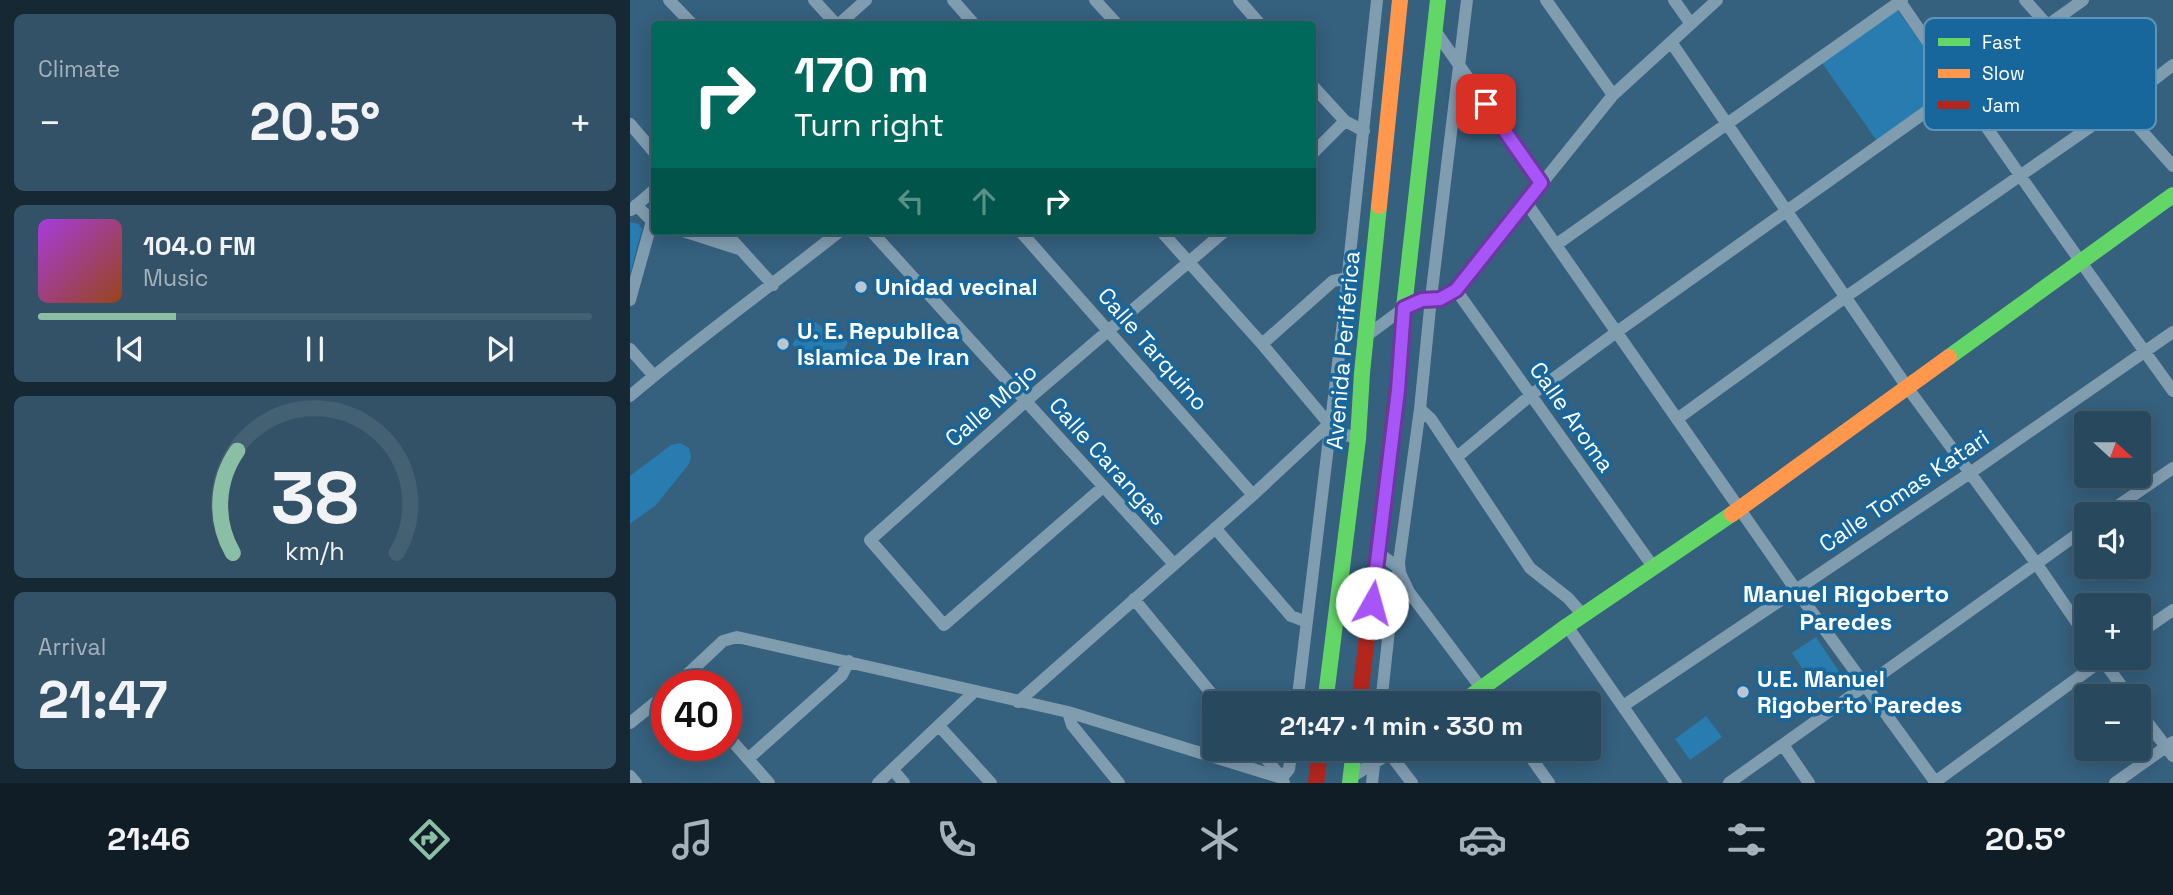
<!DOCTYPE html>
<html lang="en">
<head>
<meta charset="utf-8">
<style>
	:root { --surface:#28485e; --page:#345267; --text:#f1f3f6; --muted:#a5b2bc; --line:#446073; --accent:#8abfa5 }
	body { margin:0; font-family:"Space Grotesk",sans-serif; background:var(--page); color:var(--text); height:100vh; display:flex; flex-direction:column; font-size:26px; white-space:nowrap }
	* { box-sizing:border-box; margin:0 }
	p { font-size:23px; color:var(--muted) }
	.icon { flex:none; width:38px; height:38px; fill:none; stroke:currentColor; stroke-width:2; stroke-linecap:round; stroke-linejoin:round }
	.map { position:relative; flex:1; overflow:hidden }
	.sheet { display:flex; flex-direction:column; gap:14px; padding:14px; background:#162834; width:630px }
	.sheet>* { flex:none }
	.hud { position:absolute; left:21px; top:21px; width:665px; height:214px; border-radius:7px; box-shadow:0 4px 18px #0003,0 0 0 2px var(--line); background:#00695c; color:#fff; overflow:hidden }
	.needle { width:46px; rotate:111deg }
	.buttons { position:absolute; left:1444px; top:411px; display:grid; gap:14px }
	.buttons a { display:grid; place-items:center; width:77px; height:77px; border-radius:7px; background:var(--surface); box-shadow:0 4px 18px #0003,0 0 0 2px var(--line); font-size:35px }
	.speed { position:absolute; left:21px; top:670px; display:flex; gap:14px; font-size:35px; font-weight:700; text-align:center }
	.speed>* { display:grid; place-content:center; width:91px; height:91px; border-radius:50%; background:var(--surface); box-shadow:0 4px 18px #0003,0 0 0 2px var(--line); line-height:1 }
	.speed .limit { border:10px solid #d22; background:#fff; color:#111 }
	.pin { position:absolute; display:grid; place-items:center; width:60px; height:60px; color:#fff; margin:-30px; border-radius:14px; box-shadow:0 4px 10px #0006 }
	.me { position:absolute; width:77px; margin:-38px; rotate:7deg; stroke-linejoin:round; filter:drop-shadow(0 0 5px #0008) }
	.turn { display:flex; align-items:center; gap:24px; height:147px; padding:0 28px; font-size:32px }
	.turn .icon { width:91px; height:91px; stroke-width:2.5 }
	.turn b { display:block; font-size:49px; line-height:60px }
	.lanes { display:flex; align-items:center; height:66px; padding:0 28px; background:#0003; justify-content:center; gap:35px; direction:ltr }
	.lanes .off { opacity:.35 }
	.big { font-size:52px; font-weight:700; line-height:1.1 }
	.sheet .widget { flex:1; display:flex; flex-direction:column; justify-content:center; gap:10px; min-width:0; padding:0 24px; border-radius:10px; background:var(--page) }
	.sheet .dial { align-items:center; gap:0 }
	.dial svg { height:182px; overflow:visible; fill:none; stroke:var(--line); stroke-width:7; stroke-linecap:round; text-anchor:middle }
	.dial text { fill:var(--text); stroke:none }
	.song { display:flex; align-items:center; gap:21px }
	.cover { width:84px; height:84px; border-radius:10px; background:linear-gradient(135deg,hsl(280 70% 55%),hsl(20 70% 35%)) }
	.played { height:7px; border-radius:4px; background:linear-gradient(90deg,var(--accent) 25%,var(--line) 25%) }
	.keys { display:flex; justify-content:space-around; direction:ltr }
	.heat { display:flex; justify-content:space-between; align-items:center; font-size:38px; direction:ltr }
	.trip { position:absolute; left:572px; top:691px; width:399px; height:70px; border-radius:7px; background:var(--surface); box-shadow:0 4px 18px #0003,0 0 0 2px var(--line); font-weight:700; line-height:70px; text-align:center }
	.tabs { display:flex; height:112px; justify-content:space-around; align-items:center; background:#101d26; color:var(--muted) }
	.tabs .icon { width:49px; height:49px }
	.tabs .on { color:var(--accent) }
	.tabs b { font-size:32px; color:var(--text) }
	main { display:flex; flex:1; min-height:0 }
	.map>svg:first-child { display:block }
</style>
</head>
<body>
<main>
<section class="sheet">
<div class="widget"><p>Climate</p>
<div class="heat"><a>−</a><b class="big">20.5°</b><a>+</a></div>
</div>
<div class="widget">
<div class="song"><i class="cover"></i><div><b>104.0 FM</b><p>Music</p></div></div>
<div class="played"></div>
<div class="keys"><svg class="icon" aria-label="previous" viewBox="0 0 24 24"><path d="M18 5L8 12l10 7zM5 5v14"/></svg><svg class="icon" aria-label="pause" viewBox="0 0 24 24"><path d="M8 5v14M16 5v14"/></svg><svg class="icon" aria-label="next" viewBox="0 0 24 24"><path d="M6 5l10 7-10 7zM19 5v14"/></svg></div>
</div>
<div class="widget dial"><svg viewBox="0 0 100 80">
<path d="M14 69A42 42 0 1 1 86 69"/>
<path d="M14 69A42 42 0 0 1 16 24" stroke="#8abfa5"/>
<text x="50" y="56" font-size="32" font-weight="700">38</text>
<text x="50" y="72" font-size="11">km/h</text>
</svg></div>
<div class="widget"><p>Arrival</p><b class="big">21:47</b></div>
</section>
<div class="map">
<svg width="1543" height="783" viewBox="0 0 1543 783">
	<rect width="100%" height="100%" fill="#35607e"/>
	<path fill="#287cb0" d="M 1267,9 L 1322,87 L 1247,141 L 1192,63 Z
		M 0,222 L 9,224 L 12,229 L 0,274 Z
		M 178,318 L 218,342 L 203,369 L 162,345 Z
		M 50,443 L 59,448 L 61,457 L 59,464 L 26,505 L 0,524 L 0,476 L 41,445 Z
		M 1186,637 L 1212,676 L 1188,692 L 1162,653 Z
		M 1076,716 L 1092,737 L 1060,760 L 1045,739 Z"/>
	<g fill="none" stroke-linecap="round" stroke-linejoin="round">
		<path stroke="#809caf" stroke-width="12" d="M 39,0 L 62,24
			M 184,0 L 206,24
			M 323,0 L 344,24
			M 465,0 L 487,24
			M 609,0 L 630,24
			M 837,0 L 801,298 L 790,409 L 769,562 L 770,573 L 779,592 L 863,704
			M 916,0 L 983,95
			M 1044,0 L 1061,24
			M 1269,0 C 1359,132 1450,262 1543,391
			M 1395,0 L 1543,166
			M 209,24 L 236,0
			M 804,29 L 911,183
			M 1041,42 L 1277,387 L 1406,563 L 1456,636
			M 682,85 L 715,121
			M 0,124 L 24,152
			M 682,154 L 715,121 L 734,131
			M 896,202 L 1166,590 L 1306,783
			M 1,210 L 24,190
			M 53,231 L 109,249
			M 94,231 L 143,285
			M 241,231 L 543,563
			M 390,231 L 623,495
			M 531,231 L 632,344 L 705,431 L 728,439
			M 927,244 L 1272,0
			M 826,290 L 1024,568
			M 0,300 L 22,221 L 6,205
			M 735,337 L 774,308 L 792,300 L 810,299 L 826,290 L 983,95 L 1087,0
			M 632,344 L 703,281 L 718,278
			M 0,349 L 24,376
			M 0,396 C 68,338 140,287 210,231
			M 790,409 L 801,419 L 900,568 L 938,598 L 953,615
			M 1047,419 L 1217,296 L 1483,111 L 1543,65
			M 827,457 L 901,395 L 988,331 L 1453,0
			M 473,487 L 314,625 L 240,540 L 396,401 L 595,231
			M 1476,514 L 1543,468
			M 585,528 L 661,616 L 677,622
			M 748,553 L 769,568 L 763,593 L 751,704
			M 504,599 L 590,704
			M 937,626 L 1046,783
			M 1508,634 L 1543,610
			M 1471,658 L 1499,696
			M 45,686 L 93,641 L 107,637 L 438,712 L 652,778 L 654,783
			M 388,702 L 623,495 L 700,423
			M 667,704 L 712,330 L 747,0
			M 993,706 L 1340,473 L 1543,332
			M 1508,710 L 1543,756
			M 438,712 L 442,725 L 489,783
			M 0,723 L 37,693
			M 310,727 L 361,783
			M 96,734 L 139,783
			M 1153,745 L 1179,783
			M 628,749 L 652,778 L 659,769 L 662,749
			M 895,749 L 919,783
			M 760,754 L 782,783
			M 119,758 L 212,675 L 219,661
			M 263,770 L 274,783
			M 0,776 L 6,783
			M 721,777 L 767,749
			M 1305,782 L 1475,658
			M 248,783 L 344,692
			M 742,783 L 746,749
			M 1099,783 L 1456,528
			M 1485,783 L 1543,742"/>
		<path stroke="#63d668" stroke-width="16" d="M 1319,357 L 1543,195
			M 769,372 L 774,308 L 808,0
			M 695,704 L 728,439 L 732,373 L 749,206
			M 830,704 L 937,626 L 1102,514
			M 720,783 L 724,749"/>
		<path stroke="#ff974d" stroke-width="16" d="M 749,206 L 770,0
			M 1102,514 L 1319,357"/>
		<path stroke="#b3261e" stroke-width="16" d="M 729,704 L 769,372
			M 686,783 L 690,749"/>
	</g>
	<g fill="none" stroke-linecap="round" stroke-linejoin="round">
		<defs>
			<path id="route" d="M 742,603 L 768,390 L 774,308 L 792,300 L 810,299 L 826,290 L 911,183 L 856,104"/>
		</defs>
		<use href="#route" stroke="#6d37a1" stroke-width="18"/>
		<use href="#route" stroke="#a855f7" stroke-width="12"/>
	</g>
	<g fill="#b8c7d2" stroke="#17669c" stroke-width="2.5">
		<circle cx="231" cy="287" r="7"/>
		<circle cx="153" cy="344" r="7"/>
		<circle cx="1113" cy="692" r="7"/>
	</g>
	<g text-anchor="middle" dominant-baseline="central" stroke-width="7" stroke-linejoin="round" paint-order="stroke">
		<g font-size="23" font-weight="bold" fill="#fff" stroke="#17669c" text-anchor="start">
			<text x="245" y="287">Unidad vecinal</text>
			<text x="167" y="331">U. E. Republica<tspan x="167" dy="26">Islamica De Iran</tspan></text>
			<text x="1127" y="679">U.E. Manuel<tspan x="1127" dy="26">Rigoberto Paredes</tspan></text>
		</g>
		<g font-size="23" fill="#fff" stroke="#17669c">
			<text transform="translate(523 349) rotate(49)">Calle Tarquino</text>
			<text transform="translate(713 350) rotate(-85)">Avenida Periférica</text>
			<text transform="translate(361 405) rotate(-41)">Calle Mojo</text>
			<text transform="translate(942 417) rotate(55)">Calle Aroma</text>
			<text transform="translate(478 461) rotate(48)">Calle Carangas</text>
			<text transform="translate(1274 491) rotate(-34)">Calle Tomas Katari</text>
		</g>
		<g font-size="24" font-weight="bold" fill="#fff" stroke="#17669c">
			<text x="1216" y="593">Manuel Rigoberto<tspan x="1216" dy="28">Paredes</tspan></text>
		</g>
	</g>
	<rect x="1294" y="18" width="232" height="112" rx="10" fill="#17669c" stroke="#5d94ba" stroke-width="2"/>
	<rect x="1308" y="38" width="32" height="8" fill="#63d668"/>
	<rect x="1308" y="69" width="32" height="9" fill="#ff974d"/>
	<rect x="1308" y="101" width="32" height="8" fill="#b3261e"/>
	<g font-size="19" fill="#fff">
		<text x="1352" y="49">Fast</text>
		<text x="1352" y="80">Slow</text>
		<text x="1352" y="112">Jam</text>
	</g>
</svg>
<div class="buttons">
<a><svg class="needle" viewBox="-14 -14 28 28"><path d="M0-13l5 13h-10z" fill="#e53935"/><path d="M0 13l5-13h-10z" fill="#a5b2bc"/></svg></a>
<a><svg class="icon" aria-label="sound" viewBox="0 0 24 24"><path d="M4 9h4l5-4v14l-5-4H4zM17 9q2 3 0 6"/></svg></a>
<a>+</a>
<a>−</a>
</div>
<div class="speed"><div class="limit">40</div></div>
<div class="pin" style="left:856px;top:104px;background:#d93025"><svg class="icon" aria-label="arrive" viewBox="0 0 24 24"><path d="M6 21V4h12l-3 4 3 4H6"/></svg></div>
<svg class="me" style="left:742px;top:603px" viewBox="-20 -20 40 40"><circle r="19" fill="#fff"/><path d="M0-13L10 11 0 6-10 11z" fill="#a855f7"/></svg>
<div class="trip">21:47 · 1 min · 330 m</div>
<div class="hud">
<div class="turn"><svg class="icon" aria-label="right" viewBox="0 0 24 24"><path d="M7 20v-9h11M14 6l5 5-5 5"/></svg><div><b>170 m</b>Turn right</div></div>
<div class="lanes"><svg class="icon off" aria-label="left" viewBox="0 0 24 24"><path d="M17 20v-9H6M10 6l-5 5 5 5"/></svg><svg class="icon off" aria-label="ahead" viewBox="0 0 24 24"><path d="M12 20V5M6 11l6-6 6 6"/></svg><svg class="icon" aria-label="right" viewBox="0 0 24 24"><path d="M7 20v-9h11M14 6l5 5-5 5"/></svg></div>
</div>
</div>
</main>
<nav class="tabs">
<b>21:46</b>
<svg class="icon on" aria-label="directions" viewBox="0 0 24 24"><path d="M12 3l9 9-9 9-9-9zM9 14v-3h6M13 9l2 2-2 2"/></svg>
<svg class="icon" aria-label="music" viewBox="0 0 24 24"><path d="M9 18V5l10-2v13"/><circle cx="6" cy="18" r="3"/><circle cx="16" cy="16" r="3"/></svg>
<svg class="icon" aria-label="phone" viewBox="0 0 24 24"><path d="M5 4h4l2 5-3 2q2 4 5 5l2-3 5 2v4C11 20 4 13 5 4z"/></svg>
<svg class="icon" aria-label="climate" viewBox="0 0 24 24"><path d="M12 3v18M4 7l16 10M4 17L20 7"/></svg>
<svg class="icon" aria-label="car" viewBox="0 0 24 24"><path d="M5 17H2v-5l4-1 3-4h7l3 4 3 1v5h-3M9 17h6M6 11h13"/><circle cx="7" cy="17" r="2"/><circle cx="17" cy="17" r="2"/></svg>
<svg class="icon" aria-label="filters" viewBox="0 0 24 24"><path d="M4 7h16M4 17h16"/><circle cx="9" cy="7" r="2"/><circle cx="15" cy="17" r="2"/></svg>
<b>20.5°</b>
</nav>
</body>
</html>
